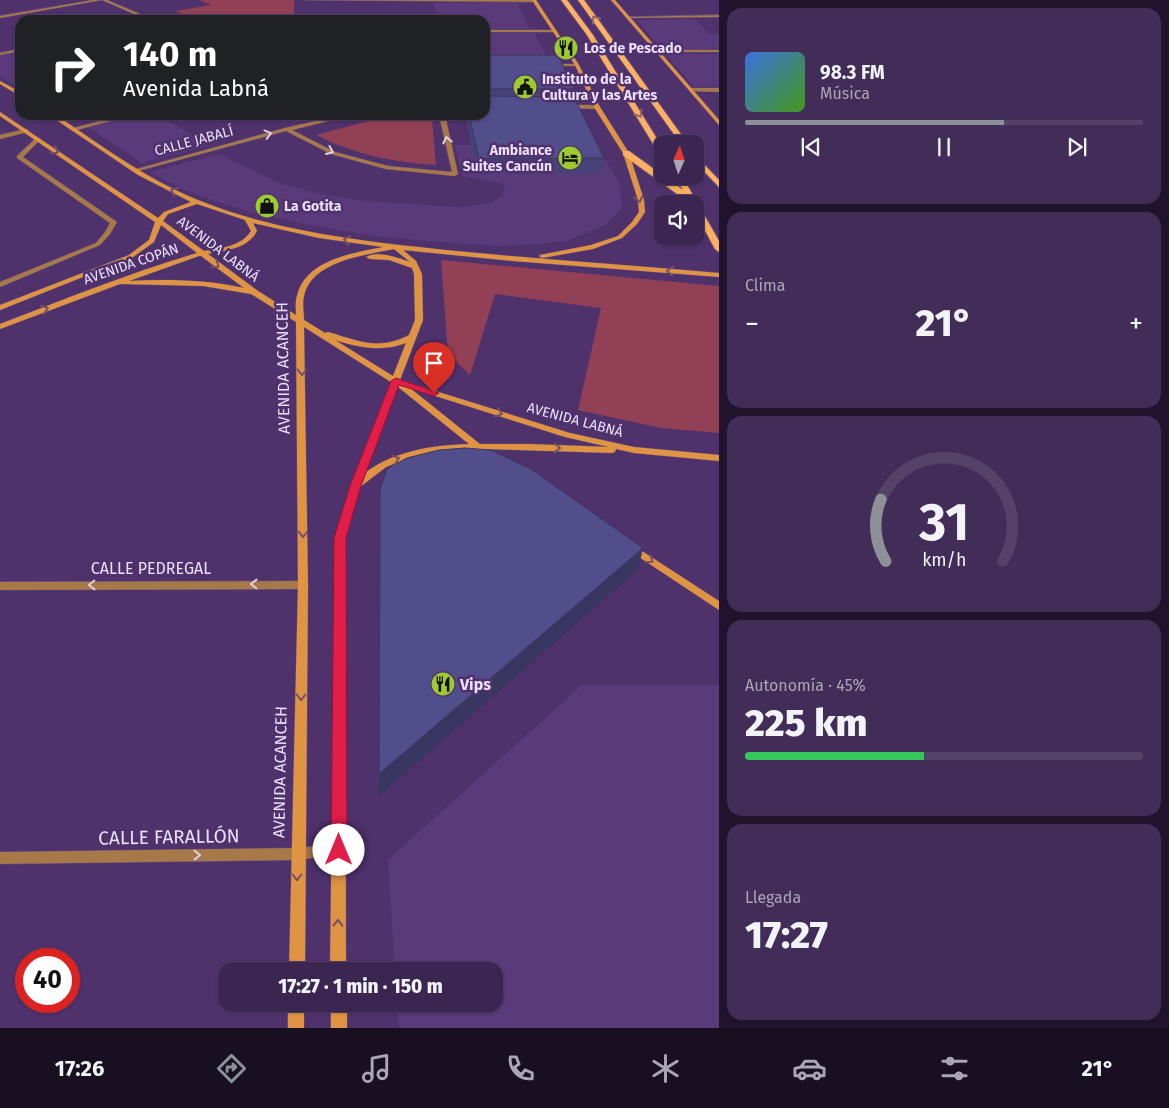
<!DOCTYPE html>
<html lang="es">
<head>
<meta charset="utf-8">
<style>
	:root { --surface:#3b2551; --page:#422d58; --text:#f1f3f6; --muted:#aca5b7; --line:#544268; --accent:#8c9099 }
	body { margin:0; font-family:"Fira Sans",sans-serif; background:var(--page); color:var(--text); height:100vh; display:flex; flex-direction:column; font-size:19px; white-space:nowrap }
	* { box-sizing:border-box; margin:0 }
	p { font-size:16px; color:var(--muted) }
	.icon { flex:none; width:28px; height:28px; fill:none; stroke:currentColor; stroke-width:2; stroke-linecap:round; stroke-linejoin:round }
	.map { position:relative; flex:1; overflow:hidden }
	.panel { display:flex; flex-direction:column; gap:8px; padding:8px; background:#20142d; width:450px }
	.panel>* { flex:none }
	.banner { position:absolute; left:15px; top:15px; width:475px; height:105px; border-radius:15px; box-shadow:0 1px 4px #0004,0 0 0 1px var(--line); background:#202124; color:#fff; overflow:hidden }
	.needle { width:32px; rotate:3deg }
	.fabs { position:absolute; left:654px; top:135px; display:grid; gap:10px }
	.fabs a { display:grid; place-items:center; width:50px; height:50px; border-radius:10px; background:var(--surface); box-shadow:0 1px 4px #0004,0 0 0 1px var(--line); font-size:25px }
	.speed { position:absolute; left:15px; top:948px; display:flex; gap:10px; font-size:25px; font-weight:700; text-align:center }
	.speed>* { display:grid; place-content:center; width:65px; height:65px; border-radius:50%; background:var(--surface); box-shadow:0 1px 4px #0004,0 0 0 1px var(--line); line-height:1 }
	.speed .limit { border:8px solid #d22; background:#fff; color:#111 }
	.pin { position:absolute; display:grid; place-items:center; width:42px; height:42px; color:#fff; margin:-51px -21px; border-radius:50% 50% 50% 0; rotate:-45deg; box-shadow:0 0 5px #0007 }
	.pin .icon { rotate:45deg }
	.me { position:absolute; width:55px; margin:-28px; rotate:0deg; stroke-linejoin:round; filter:drop-shadow(0 0 4px #0008) }
	.turn { display:flex; align-items:center; gap:18px; height:105px; padding:0 25px; font-size:22px }
	.turn .icon { width:65px; height:65px; stroke-width:2.5 }
	.turn b { display:block; font-size:35px; line-height:42px }
	.big { font-size:38px; font-weight:800; line-height:1.1 }
	.panel .widget { flex:1; display:flex; flex-direction:column; justify-content:center; gap:8px; min-width:0; padding:0 18px; border-radius:15px; background:var(--page) }
	.panel .dial { align-items:center; gap:0 }
	.dial svg { height:130px; overflow:visible; fill:none; stroke:var(--line); stroke-width:7; stroke-linecap:round; text-anchor:middle }
	.dial text { fill:var(--text); stroke:none }
	.song { display:flex; align-items:center; gap:15px }
	.cover { width:60px; height:60px; border-radius:8px; background:linear-gradient(135deg,hsl(220 70% 55%),hsl(100 70% 35%)) }
	.played { height:5px; border-radius:2px; background:linear-gradient(90deg,var(--accent) 65%,var(--line) 65%) }
	.keys { display:flex; justify-content:space-around; direction:ltr }
	.heat { display:flex; justify-content:space-between; align-items:center; font-size:28px; direction:ltr }
	.charge { height:8px; border-radius:4px; background:linear-gradient(90deg,#34c759 45%,var(--line) 0) }
	.trip { position:absolute; left:218px; top:962px; width:285px; height:50px; border-radius:15px; background:var(--surface); box-shadow:0 1px 4px #0004,0 0 0 1px var(--line); font-weight:800; line-height:50px; text-align:center }
	.dock { display:flex; height:80px; justify-content:space-around; align-items:center; background:#180f20; color:var(--muted) }
	.dock .icon { width:35px; height:35px }
	.dock .current { color:var(--accent) }
	.dock b { font-size:22px; color:var(--text) }
	main { display:flex; flex:1; min-height:0 }
	.map>svg:first-child { display:block }
</style>
</head>
<body>
<main>
<div class="map">
<svg width="719" height="1028" viewBox="0 0 719 1028">
	<rect width="100%" height="100%" fill="#4f316c"/>
	<path fill="#5a3a7b" d="M 433,3 L 517,3 L 530,29 L 485,29 L 485,20 L 438,20 Z
		M 695,19 L 709,34 L 719,34 L 719,49 L 662,50 L 637,20 Z
		M 485,33 L 535,33 L 549,62 L 485,62 Z
		M 20,49 L 20,84 L 14,85 L 0,76 L 0,52 Z
		M 666,54 L 719,54 L 719,86 L 693,86 Z
		M 135,115 L 158,115 L 210,145 L 142,163 L 86,126 Z
		M 595,144 L 620,183 L 622,208 L 605,225 L 567,241 L 538,244 L 502,246 L 438,242 L 374,236 L 309,225 L 250,212 L 214,201 L 180,188 L 150,172 L 218,154 L 280,183 L 315,193 L 365,201 L 460,207 L 491,203 L 503,195 L 505,184 L 462,176 L 455,145 Z
		M 582,685 L 719,685 L 719,1028 L 399,1028 L 397,1004 L 494,1004 L 494,971 L 395,971 L 388,860 Z"/>
	<path fill="#924056" d="M 199,0 L 294,0 L 294,20 L 195,20 L 175,11 L 211,5 Z
		M 380,118 L 432,119 L 436,165 C 392,162 356,155 316,135 Z
		M 441,260 L 719,286 L 719,433 L 661,428 L 578,410 L 601,308 L 495,294 L 470,375 L 448,354 Z"/>
	<g fill="none" stroke-linecap="round" stroke-linejoin="round">
		<defs>
			<path id="street" d="M 93,0 L 107,0 L 154,20 L 148,20 L 102,0 L 0,18 L 0,16 Z
				M 305,0 L 535,0 L 536,1 L 534,2 Z
				M 719,15 L 719,17 L 628,18 L 626,17 Z
				M 485,30 L 555,30 L 557,31 L 555,32 L 485,32 Z
				M 20,49 L 20,51 L 0,55 L 0,53 Z
				M 657,50 L 719,50 L 719,52 L 655,52 Z
				M 551,64 L 577,64 L 579,65 L 577,66 L 549,66 Z
				M 691,88 L 719,88 L 719,92 L 689,91 Z
				M 566,105 L 597,105 L 600,107 L 597,109 L 564,108 L 563,107 Z
				M 123,115 L 133,115 L 73,131 L 70,129 Z
				M 343,115 L 353,115 L 292,130 L 335,152 L 388,166 L 452,172 L 439,115 L 445,115 L 458,174 L 455,176 L 386,169 L 331,154 L 286,131 L 138,171 L 133,170 L 285,128 Z
				M 26,129 L 28,130 L 28,132 L 0,139 L 0,135 Z
				M 36,138 L 41,139 L 23,157 L 117,222 L 110,234 L 100,245 L 0,287 L 0,282 L 96,243 L 105,232 L 110,223 L 17,158 L 17,156 Z
				M 303,581 L 307,582 L 308,585 L 307,588 L 303,589 L 0,590 L 0,582 Z
				M 339,844 L 344,846 L 346,850 L 344,854 L 297,860 L 0,864 L 0,852 L 297,848 Z"/>
			<path id="secondary" d="M 532,0 L 536,0 L 579,65 L 600,107 L 629,153 L 644,200 L 645,212 L 637,224 L 622,238 L 593,249 L 542,258 L 539,256 L 540,255 L 591,245 L 618,236 L 632,222 L 639,212 L 638,200 L 623,153 L 594,107 L 575,65 Z
				M 611,0 L 615,0 L 719,120 L 719,125 Z
				M 0,81 L 20,92 L 20,96 L 0,84 Z
				M 0,112 L 158,218 L 164,212 L 191,202 L 138,175 L 49,115 L 56,115 C 102,146 146,179 198,200 C 276,232 361,241 445,250 C 536,259 628,265 719,273 L 719,277 L 513,261 L 403,250 L 416,261 L 422,274 L 423,320 L 400,380 L 570,433 L 634,447 L 719,455 L 719,461 L 634,453 L 616,449 L 615,452 L 612,453 L 487,449 L 496,457 L 491,460 L 476,449 L 465,450 L 436,452 L 411,457 L 386,467 L 360,487 L 345,538 L 346,971 L 330,971 L 335,538 L 350,486 L 391,382 L 304,327 L 308,585 L 305,971 L 289,971 L 298,585 L 296,322 L 251,294 L 203,286 L 120,284 L 0,329 L 0,324 C 65,299 130,273 197,253 L 161,225 L 154,242 L 133,257 L 0,310 L 0,305 L 129,255 L 149,240 L 155,222 L 0,116 ZM 197,204 L 245,220 L 251,231 C 241,247 220,248 204,251 L 163,221 L 168,214 ZM 253,223 L 319,238 L 383,247 C 353,253 305,260 297,296 C 295,302 296,309 296,315 L 258,291 L 208,254 C 227,250 247,249 257,231 ZM 394,249 L 410,262 C 398,258 378,250 366,257 L 370,259 L 389,260 L 412,268 L 414,274 L 415,320 L 409,335 C 378,351 359,341 328,332 L 325,333 L 304,320 C 304,313 302,304 304,296 C 311,261 365,255 394,249 ZM 199,256 L 201,256 L 244,288 C 207,280 168,279 129,281 ZM 335,340 C 360,348 382,352 406,343 L 393,376 ZM 398,387 L 469,444 C 434,445 393,451 365,473 ZM 410,388 L 565,437 L 609,447 L 529,444 L 480,444 Z
				M 631,544 L 719,601 L 719,610 L 627,549 L 626,547 Z
				M 288,1004 L 304,1004 L 304,1028 L 288,1028 Z
				M 331,1004 L 347,1004 L 347,1028 L 331,1028 Z"/>
			<path id="primary" d="M 561,0 L 567,0 L 593,35 L 662,147 L 662,154 L 658,152 L 587,35 Z
				M 578,0 L 584,0 L 688,144 L 681,144 Z
				M 623,151 L 629,151 L 683,190 L 674,176 L 682,176 L 719,241 L 719,252 L 715,249 L 695,212 L 695,204 L 691,204 L 623,155 Z
				M 695,155 L 719,180 L 719,187 L 695,162 Z"/>
		</defs>
		<use href="#street" stroke="#684d83" stroke-width="1"/>
		<use href="#secondary" stroke="#684d83" stroke-width="1"/>
		<use href="#primary" stroke="#684d83" stroke-width="2"/>
		<use href="#street" fill="#a77848" fill-rule="evenodd"/>
		<use href="#secondary" fill="#df9443" fill-rule="evenodd"/>
		<use href="#primary" fill="#fcb060" fill-rule="evenodd"/>
	</g>
	<path fill="#474278" d="M 485,55 L 574,89 L 573,97 L 604,158 L 602,174 L 478,174 L 465,115 L 485,115 Z"/>
	<path fill="#393661" d="M 643,548 L 638,570 L 378,797 L 379,774 Z"/>
	<path fill="#524d8b" stroke="#393661" d="M 485,55 L 558,55 L 574,89 L 486,89 L 485,95 Z
		M 485,96 L 574,97 L 604,158 L 479,159 L 469,115 L 485,115 Z
		M 465,448 L 491,450 L 531,469 L 643,548 L 379,774 L 380,489 L 387,469 L 407,458 L 439,450 Z"/>
	<defs><path id="oneway-chevron" d="M-2-3.5L2.5 0L-2 3.5" fill="none" stroke-width="1.6" stroke-linecap="round" stroke-linejoin="round" transform="scale(1.25)"/></defs>
	<g stroke="#946467">
		<use href="#oneway-chevron" transform="translate(595 19) rotate(-126)"/>
		<use href="#oneway-chevron" transform="translate(639 114) rotate(58)"/>
	</g>
	<g stroke="#e1d0e0">
		<use href="#oneway-chevron" transform="translate(268 134) rotate(-15)"/>
		<use href="#oneway-chevron" transform="translate(447 140) rotate(-103)"/>
		<use href="#oneway-chevron" transform="translate(330 151) rotate(24)"/>
		<use href="#oneway-chevron" transform="translate(254 584) rotate(-179)"/>
		<use href="#oneway-chevron" transform="translate(92 585) rotate(179)"/>
		<use href="#oneway-chevron" transform="translate(197 855) rotate(-1)"/>
	</g>
	<g stroke="#7a4f60">
		<use href="#oneway-chevron" transform="translate(55 151) rotate(33)"/>
		<use href="#oneway-chevron" transform="translate(174 191) rotate(-152)"/>
		<use href="#oneway-chevron" transform="translate(639 199) rotate(77)"/>
		<use href="#oneway-chevron" transform="translate(347 240) rotate(-170)"/>
		<use href="#oneway-chevron" transform="translate(216 265) rotate(36)"/>
		<use href="#oneway-chevron" transform="translate(670 271) rotate(-175)"/>
		<use href="#oneway-chevron" transform="translate(45 309) rotate(-22)"/>
		<use href="#oneway-chevron" transform="translate(302 372) rotate(90)"/>
		<use href="#oneway-chevron" transform="translate(499 413) rotate(18)"/>
		<use href="#oneway-chevron" transform="translate(557 448) rotate(1)"/>
		<use href="#oneway-chevron" transform="translate(396 459) rotate(-19)"/>
		<use href="#oneway-chevron" transform="translate(303 534) rotate(90)"/>
		<use href="#oneway-chevron" transform="translate(650 560) rotate(34)"/>
		<use href="#oneway-chevron" transform="translate(301 697) rotate(91)"/>
		<use href="#oneway-chevron" transform="translate(297 877) rotate(90)"/>
		<use href="#oneway-chevron" transform="translate(338 923) rotate(-89)"/>
	</g>
	<path fill="#e11d48" stroke="#92132f" d="M 396,378 L 439,393 L 434,396 L 399,385 L 361,486 L 346,538 L 347,850 L 344,855 L 339,857 L 333,855 L 331,850 L 334,538 L 350,486 L 391,381 Z"/>
	<defs>
		<symbol id="restaurant-disc" viewBox="-11 -11 22 22"><circle r="9.5" fill="#9dca31" stroke="#4f316c"/><path d="M-5-6h1v4h1v-4h1v4h1v-4h1v5L-1.5 .5V6h-2V.5L-5-1ZM5-6V6H3V1.5H1.5Q1.5-4 5-6Z" fill="#111"/></symbol>
		<symbol id="civic-disc" viewBox="-11 -11 22 22"><circle r="9.5" fill="#9dca31" stroke="#4f316c"/><path d="M-.6-6.5H3V-4.5H.6V-3L4-1V1h2V6H-6V1h2V-1L-.6-3ZM-1.2 2.5V6h2.4V2.5Z" fill="#111"/></symbol>
		<symbol id="hotel-disc" viewBox="-11 -11 22 22"><circle r="9.5" fill="#9dca31" stroke="#4f316c"/><path d="M-6-4.5h1.5V1H6V5H4.5V3h-9V5H-6ZM-4 0a1.8 1.8 0 1 1 3.6 0ZM.5 0V-2.5h3Q6-2.5 6 0Z" fill="#111"/></symbol>
		<symbol id="shop-disc" viewBox="-11 -11 22 22"><circle r="9.5" fill="#9dca31" stroke="#4f316c"/><path d="M-5-2.5h2.3a2.7 3.5 0 0 1 5.4 0H5L5.5 6h-11ZM-1.5-2.5h3a1.5 2.3 0 0 0-3 0Z" fill="#111"/></symbol>
	</defs>
	<g fill-rule="evenodd">
		<use href="#restaurant-disc" x="552" y="34" width="28" height="28"/>
		<use href="#civic-disc" x="511" y="73" width="28" height="28"/>
		<use href="#hotel-disc" x="556" y="144" width="28" height="28"/>
		<use href="#shop-disc" x="253" y="192" width="28" height="28"/>
		<use href="#restaurant-disc" x="429" y="670" width="28" height="28"/>
	</g>
	<g text-anchor="middle" dominant-baseline="central" stroke-width="5" stroke-linejoin="round" paint-order="stroke">
		<g font-size="14" font-weight="bold" fill="#ebdffb" stroke="#4f316c" text-anchor="start">
			<text x="584" y="48">Los de Pescado</text>
			<text x="542" y="79">Instituto de la<tspan x="542" dy="16">Cultura y las Artes</tspan></text>
			<text x="552" y="150" text-anchor="end">Ambiance<tspan x="552" dy="16">Suites Cancún</tspan></text>
			<text x="284" y="206">La Gotita</text>
		</g>
		<g font-size="14" fill="#ebdffb" stroke="#4f316c">
			<text transform="translate(194 141) rotate(-15)">CALLE JABALÍ</text>
			<text transform="translate(218 249) rotate(37)">AVENIDA LABNÁ</text>
			<text transform="translate(131 264) rotate(-19)">AVENIDA COPÁN</text>
			<text transform="translate(575 420) rotate(15)">AVENIDA LABNÁ</text>
		</g>
		<g font-size="16" fill="#ebdffb" stroke="#4f316c">
			<text transform="translate(283 368) rotate(-91)">AVENIDA ACANCEH</text>
			<text x="151" y="568">CALLE PEDREGAL</text>
			<text transform="translate(280 772) rotate(-89)">AVENIDA ACANCEH</text>
		</g>
		<g font-size="16" font-weight="bold" fill="#ebdffb" stroke="#4f316c" text-anchor="start">
			<text x="460" y="684">Vips</text>
		</g>
		<g font-size="19" fill="#ebdffb" stroke="#4f316c">
			<text transform="translate(169 837) rotate(-1)">CALLE FARALLÓN</text>
		</g>
	</g>
</svg>
<div class="fabs">
<a><svg class="needle" viewBox="-14 -14 28 28"><path d="M0-13l5 13h-10z" fill="#e53935"/><path d="M0 13l5-13h-10z" fill="#aca5b7"/></svg></a>
<a><svg class="icon" aria-label="sound" viewBox="0 0 24 24"><path d="M4 9h4l5-4v14l-5-4H4zM17 9q2 3 0 6"/></svg></a>
</div>
<div class="speed"><div class="limit">40</div></div>
<div class="pin" style="left:434px;top:393px;background:#d93025"><svg class="icon" aria-label="arrive" viewBox="0 0 24 24"><path d="M6 21V4h12l-3 4 3 4H6"/></svg></div>
<svg class="me" style="left:339px;top:850px" viewBox="-20 -20 40 40"><circle r="19" fill="#fff"/><path d="M0-13L10 11 0 6-10 11z" fill="#e11d48"/></svg>
<div class="trip">17:27 · 1 min · 150 m</div>
<div class="banner">
<div class="turn"><svg class="icon" aria-label="right" viewBox="0 0 24 24"><path d="M7 20v-9h11M14 6l5 5-5 5"/></svg><div><b>140 m</b>Avenida Labná</div></div>
</div>
</div>
<section class="panel">
<div class="widget">
<div class="song"><i class="cover"></i><div><b>98.3 FM</b><p>Música</p></div></div>
<div class="played"></div>
<div class="keys"><svg class="icon" aria-label="previous" viewBox="0 0 24 24"><path d="M18 5L8 12l10 7zM5 5v14"/></svg><svg class="icon" aria-label="pause" viewBox="0 0 24 24"><path d="M8 5v14M16 5v14"/></svg><svg class="icon" aria-label="next" viewBox="0 0 24 24"><path d="M6 5l10 7-10 7zM19 5v14"/></svg></div>
</div>
<div class="widget"><p>Clima</p>
<div class="heat"><a>−</a><b class="big">21°</b><a>+</a></div>
</div>
<div class="widget dial"><svg viewBox="0 0 100 80">
<path d="M14 69A42 42 0 1 1 86 69"/>
<path d="M14 69A42 42 0 0 1 11 31" stroke="#8c9099"/>
<text x="50" y="56" font-size="32" font-weight="700">31</text>
<text x="50" y="72" font-size="11">km/h</text>
</svg></div>
<div class="widget"><p>Autonomía · 45%</p><b class="big">225 km</b><div class="charge"></div></div>
<div class="widget"><p>Llegada</p><b class="big">17:27</b></div>
</section>
</main>
<nav class="dock">
<b>17:26</b>
<svg class="icon current" aria-label="directions" viewBox="0 0 24 24"><path d="M12 3l9 9-9 9-9-9zM9 14v-3h6M13 9l2 2-2 2"/></svg>
<svg class="icon" aria-label="music" viewBox="0 0 24 24"><path d="M9 18V5l10-2v13"/><circle cx="6" cy="18" r="3"/><circle cx="16" cy="16" r="3"/></svg>
<svg class="icon" aria-label="phone" viewBox="0 0 24 24"><path d="M5 4h4l2 5-3 2q2 4 5 5l2-3 5 2v4C11 20 4 13 5 4z"/></svg>
<svg class="icon" aria-label="climate" viewBox="0 0 24 24"><path d="M12 3v18M4 7l16 10M4 17L20 7"/></svg>
<svg class="icon" aria-label="car" viewBox="0 0 24 24"><path d="M5 17H2v-5l4-1 3-4h7l3 4 3 1v5h-3M9 17h6M6 11h13"/><circle cx="7" cy="17" r="2"/><circle cx="17" cy="17" r="2"/></svg>
<svg class="icon" aria-label="filters" viewBox="0 0 24 24"><path d="M4 7h16M4 17h16"/><circle cx="9" cy="7" r="2"/><circle cx="15" cy="17" r="2"/></svg>
<b>21°</b>
</nav>
</body>
</html>
